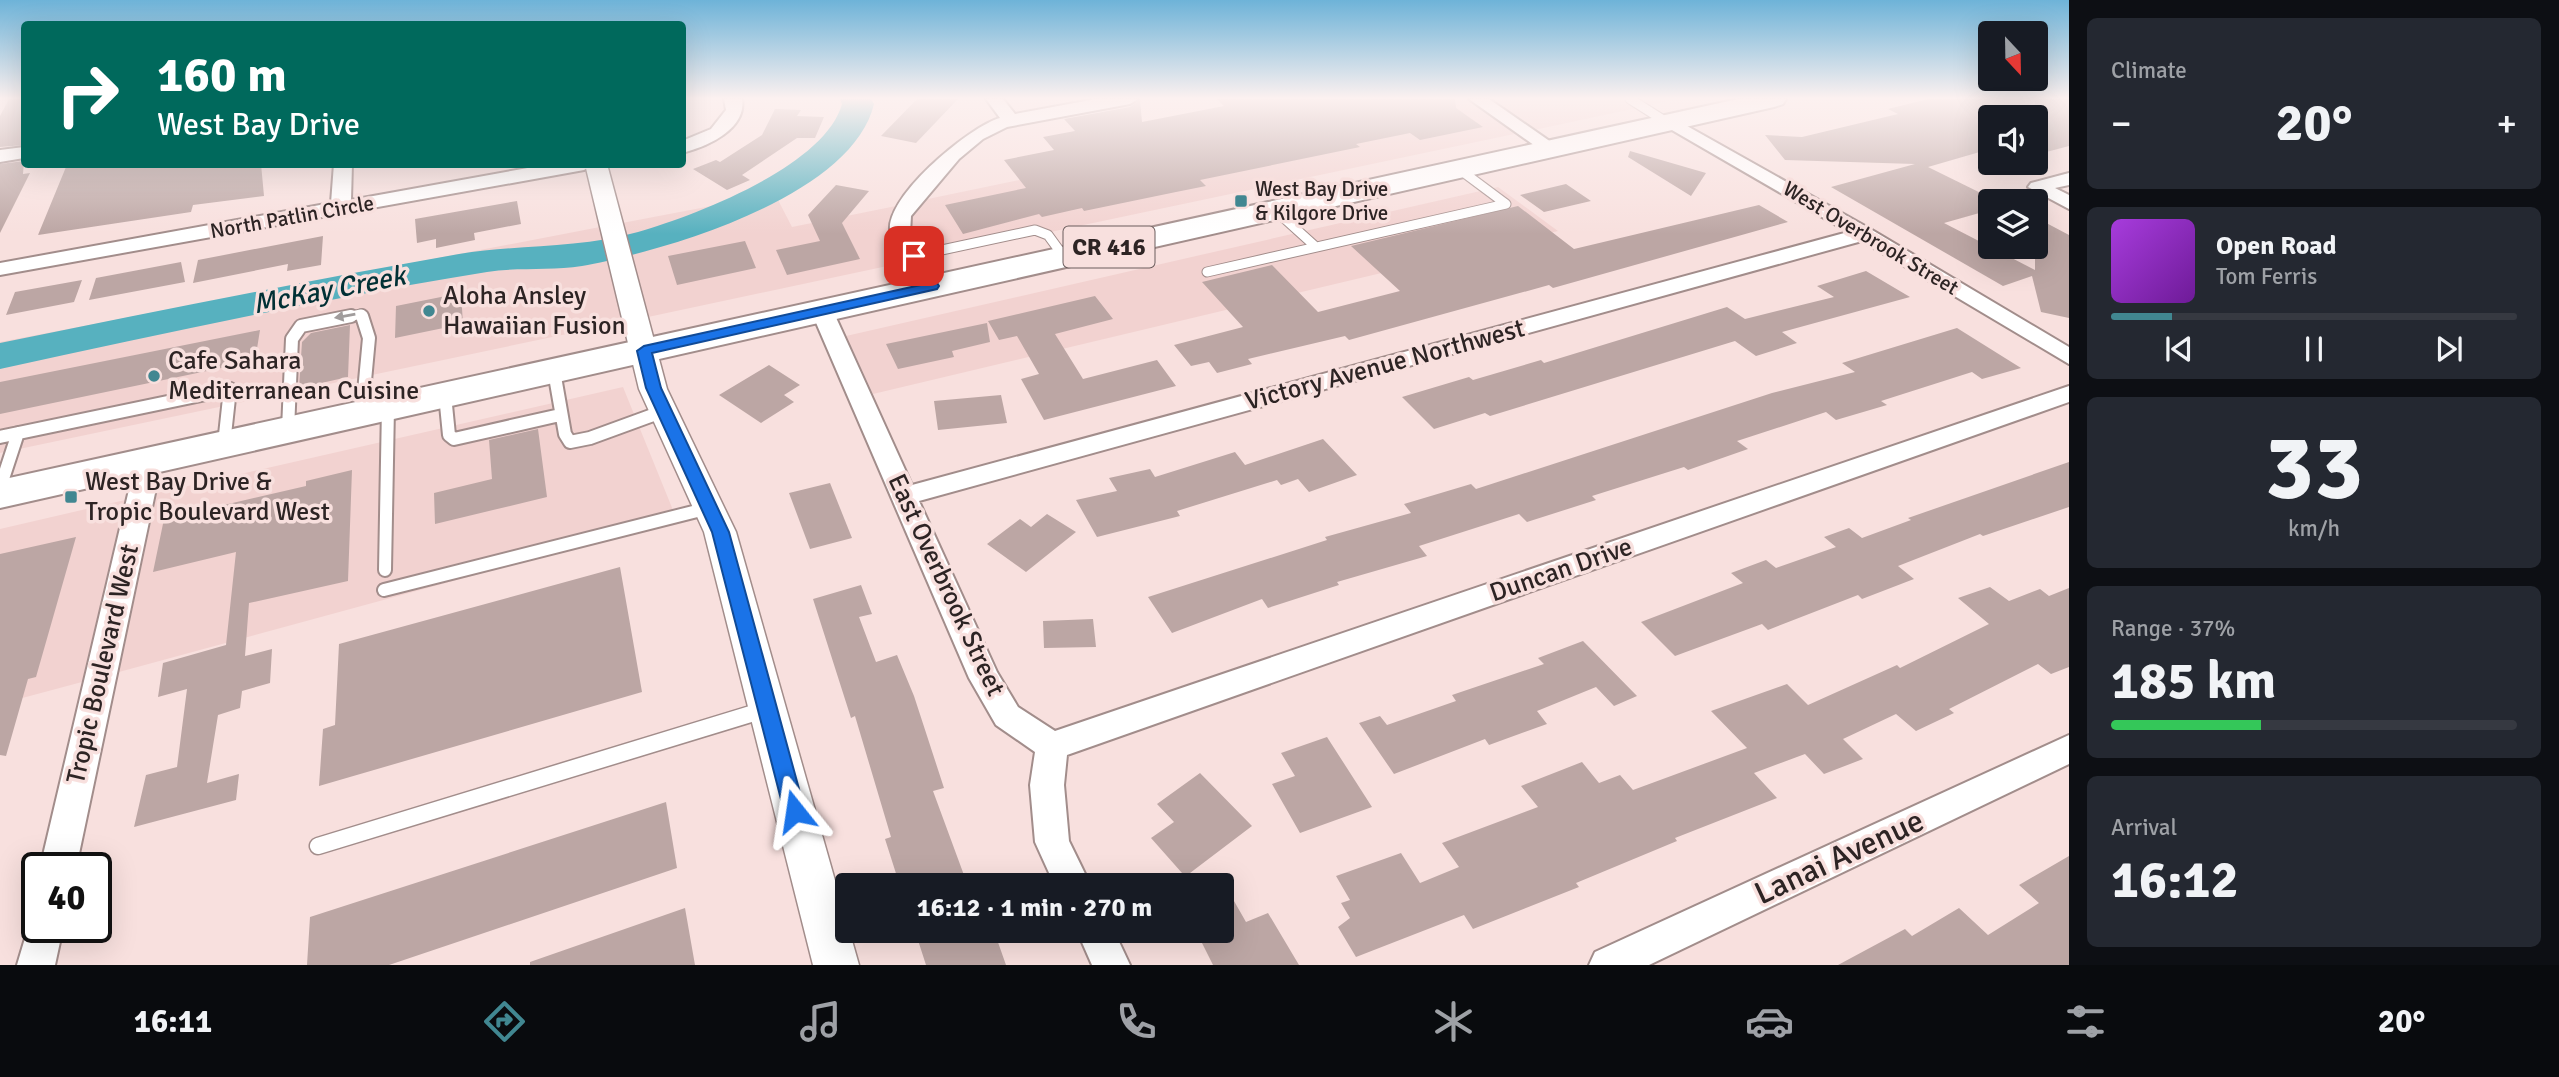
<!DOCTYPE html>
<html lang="en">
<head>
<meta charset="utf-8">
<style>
	:root { --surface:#171b24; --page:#242831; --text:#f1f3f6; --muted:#9ea1a6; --line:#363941; --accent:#418791 }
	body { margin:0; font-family:Signika,sans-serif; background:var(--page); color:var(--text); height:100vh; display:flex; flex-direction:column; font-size:26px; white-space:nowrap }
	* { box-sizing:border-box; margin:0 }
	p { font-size:23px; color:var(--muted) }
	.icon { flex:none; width:38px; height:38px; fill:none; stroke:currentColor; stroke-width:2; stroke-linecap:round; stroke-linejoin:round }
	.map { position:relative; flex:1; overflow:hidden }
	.sheet { display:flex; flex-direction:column; gap:18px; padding:18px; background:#0d0f14; width:490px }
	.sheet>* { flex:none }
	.hud { position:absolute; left:21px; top:21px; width:665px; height:147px; border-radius:7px; box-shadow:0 7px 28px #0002; background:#00695c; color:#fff; overflow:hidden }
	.needle { width:46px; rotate:158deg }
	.tools { position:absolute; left:1978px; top:21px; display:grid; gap:14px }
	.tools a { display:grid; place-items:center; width:70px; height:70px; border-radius:7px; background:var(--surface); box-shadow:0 7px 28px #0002; font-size:35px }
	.speed { position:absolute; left:21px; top:852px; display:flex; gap:14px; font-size:35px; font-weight:700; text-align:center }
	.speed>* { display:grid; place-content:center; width:91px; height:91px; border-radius:50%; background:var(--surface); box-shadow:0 7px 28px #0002; line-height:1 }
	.speed .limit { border:4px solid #111; border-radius:10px; background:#fff; color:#111 }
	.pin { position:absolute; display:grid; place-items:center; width:60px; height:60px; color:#fff; margin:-30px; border-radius:14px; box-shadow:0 4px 10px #0006 }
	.me { position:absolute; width:77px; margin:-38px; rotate:345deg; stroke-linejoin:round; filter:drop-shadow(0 0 5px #0008) }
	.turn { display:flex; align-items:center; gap:24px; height:147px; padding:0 21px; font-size:32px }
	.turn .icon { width:91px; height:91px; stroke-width:2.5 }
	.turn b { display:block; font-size:49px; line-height:60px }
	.big { font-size:52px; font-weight:700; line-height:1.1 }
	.sheet .tile { flex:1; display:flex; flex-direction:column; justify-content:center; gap:10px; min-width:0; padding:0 24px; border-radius:10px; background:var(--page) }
	.sheet .dial { align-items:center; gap:0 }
	.dial b { font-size:91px; line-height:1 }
	.song { display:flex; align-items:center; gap:21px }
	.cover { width:84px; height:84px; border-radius:10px; background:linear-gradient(135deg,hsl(280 70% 55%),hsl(280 70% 35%)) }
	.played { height:7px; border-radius:4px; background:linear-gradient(90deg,var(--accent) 15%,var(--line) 15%) }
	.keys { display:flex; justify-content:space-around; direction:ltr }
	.heat { display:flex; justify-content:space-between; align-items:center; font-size:38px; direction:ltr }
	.charge { height:10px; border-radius:5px; background:linear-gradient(90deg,#34c759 37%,var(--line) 0) }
	.trip { position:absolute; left:835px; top:873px; width:399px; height:70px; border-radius:7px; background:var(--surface); box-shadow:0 7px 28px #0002; font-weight:700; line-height:70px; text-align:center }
	.tabs { display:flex; height:112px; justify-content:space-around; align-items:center; background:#090b0e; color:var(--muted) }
	.tabs .icon { width:49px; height:49px }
	.tabs .on { color:var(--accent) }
	.tabs b { font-size:32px; color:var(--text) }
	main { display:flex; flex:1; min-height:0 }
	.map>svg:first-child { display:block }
</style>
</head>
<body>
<main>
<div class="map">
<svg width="2069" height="965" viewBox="0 0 2069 965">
	<rect width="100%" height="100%" fill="#f8e0de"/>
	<path fill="#f2d2d0" d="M 1411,99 L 1467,99 L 1519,133 L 927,258 L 911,233 L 911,217 L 923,200 Z
		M 1487,99 L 1679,99 L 1534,130 Z
		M 1498,187 L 1558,231 L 873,394 L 846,336 Z
		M 775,194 L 792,227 L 896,206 L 891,213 L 890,236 L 906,262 L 648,317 L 622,223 Z
		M 600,227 L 624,322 L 0,453 L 0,342 Z
		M 623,387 L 677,520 L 119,672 L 157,493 Z
		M 125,500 L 82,682 L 0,704 L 0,529 Z"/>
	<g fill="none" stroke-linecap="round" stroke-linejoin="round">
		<path fill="#57b1bf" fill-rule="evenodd" d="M 840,99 L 871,99 L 874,104 C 852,197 665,251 582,266 C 551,271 518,267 487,272 C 437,280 386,289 336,299 C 224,320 112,345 0,369 L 0,343 C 153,312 305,281 459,254 C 518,244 579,249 638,232 C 696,215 825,166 842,104 Z"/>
	</g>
	<path fill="#bca6a4" d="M 9,99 L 24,99 L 24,145 L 0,147 L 0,116 Z
		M 917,99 L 958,99 L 916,143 L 881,136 Z
		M 1217,99 L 1455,99 L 1456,108 L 1483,127 L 1420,140 L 1410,133 L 1356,144 L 1360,147 L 1200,180 L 1206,186 L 1176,192 L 1084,211 L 1082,208 L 1042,217 L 1039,214 L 963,234 L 945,205 L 1026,188 L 1004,160 L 1054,150 L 1043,137 L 1075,131 L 1064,119 L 1130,107 L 1140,100 L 1142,122 L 1224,106 Z
		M 1928,99 L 1990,99 L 1990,149 L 1928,167 L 1997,201 L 1990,201 L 1990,210 L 1944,223 L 2035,270 L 2035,217 L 2069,235 L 2069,318 L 2041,312 L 2032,276 L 2003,286 L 1831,187 L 1915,164 L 1785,160 L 1765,135 L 1802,137 L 1898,114 L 1888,109 Z
		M 2035,99 L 2069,99 L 2069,146 L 2035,155 Z
		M 775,109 L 801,110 L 797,116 L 824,117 L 815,138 L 797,138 L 742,175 L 750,180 L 727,190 L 693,169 L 716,160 L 720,162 L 762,135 Z
		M 1630,151 L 1706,173 L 1691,196 L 1628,157 Z
		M 24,161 L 23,174 L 30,173 L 0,233 L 0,164 Z
		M 82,164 L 261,164 L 264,196 L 193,205 L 191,212 L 38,235 L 66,167 Z
		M 1566,184 L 1591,201 L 1544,212 L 1520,195 Z
		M 836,185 L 869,191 L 842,223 L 860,259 L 787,275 L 776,250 L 820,241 L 808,215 Z
		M 517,201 L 521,224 L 474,233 L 475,240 L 436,248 L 436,239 L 417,243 L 415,219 Z
		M 1759,205 L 1788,222 L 1553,288 L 1549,285 L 1349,340 L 1345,336 L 1248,359 L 1252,364 L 1217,373 L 1209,362 L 1191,366 L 1174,345 L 1243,327 L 1202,282 L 1272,265 L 1318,312 L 1400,291 L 1351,246 L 1518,206 L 1574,249 Z
		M 323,236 L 321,265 L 287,271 L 288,264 L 193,283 L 198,260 Z
		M 745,241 L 756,268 L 677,285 L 668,256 Z
		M 181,262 L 185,282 L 89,300 L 96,278 Z
		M 1866,271 L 1910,297 L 1782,332 L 1797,343 L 1756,356 L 1735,341 L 1490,416 L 1485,413 L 1434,429 L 1402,397 L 1469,377 L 1473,380 L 1541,360 L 1544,363 L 1727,307 L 1745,319 L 1834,297 L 1817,286 Z
		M 82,280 L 74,302 L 6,315 L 15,292 Z
		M 461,293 L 463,324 L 395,338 L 396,306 Z
		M 1095,296 L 1113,319 L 1055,334 L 1083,379 L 1157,360 L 1176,386 L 1044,420 L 1021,379 L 1039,374 L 1017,336 L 999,340 L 988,321 Z
		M 987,323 L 990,342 L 952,351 L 954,357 L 898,369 L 886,344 Z
		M 350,325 L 348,377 L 299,388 L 302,342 L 311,333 Z
		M 1957,328 L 2021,368 L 1982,379 L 1972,372 L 1881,401 L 1887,405 L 1836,420 L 1826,412 L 1737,441 L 1748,449 L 1688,470 L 1684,467 L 1592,496 L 1596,500 L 1527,522 L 1519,514 L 1419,546 L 1427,556 L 1337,582 L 1339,585 L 1268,608 L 1262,599 L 1172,633 L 1148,597 L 1327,540 L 1325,537 L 1411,513 L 1404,504 L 1471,484 L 1476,489 L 1772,393 L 1855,372 L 1842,363 Z
		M 260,330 L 255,361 L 0,414 L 0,382 Z
		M 769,365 L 800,385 L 784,395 L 794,402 L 761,423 L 719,395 Z
		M 1001,395 L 1007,423 L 938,430 L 934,401 Z
		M 538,429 L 547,497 L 435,524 L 434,493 L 492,479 L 489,440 Z
		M 1323,439 L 1357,475 L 1309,492 L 1298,479 L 1281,485 L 1277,480 L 1177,511 L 1180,516 L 1097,537 L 1076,500 L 1117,491 L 1109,478 L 1150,469 L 1155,477 L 1235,452 L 1245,465 Z
		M 2069,462 L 2069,507 L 1983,536 L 1980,534 L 1898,566 L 1914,579 L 1862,599 L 1858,595 L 1768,630 L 1762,624 L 1675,656 L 1641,622 L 1743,583 L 1731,573 L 1766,560 L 1776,568 L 1836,547 L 1824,537 L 1849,528 L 1862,538 L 1911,520 L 1908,518 Z
		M 352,470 L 348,581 L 249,603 L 245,656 L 272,649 L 270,683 L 242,691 L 240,708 L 218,715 L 207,783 L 239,774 L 236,800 L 134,827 L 146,775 L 177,767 L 187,689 L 158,697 L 163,663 L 226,645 L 236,552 L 153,572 L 164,519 L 306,486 L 306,481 Z
		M 830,483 L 852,538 L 810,549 L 789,493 Z
		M 1047,514 L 1076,532 L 1026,572 L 987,544 L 1020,519 L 1031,527 Z
		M 76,537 L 36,677 L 28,679 L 6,756 L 0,755 L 0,554 Z
		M 620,567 L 642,692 L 319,786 L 323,729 L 335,725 L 339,644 Z
		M 861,585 L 872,614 L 859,617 L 876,662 L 897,655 L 914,696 L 944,788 L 933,791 L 968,886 L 900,886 L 885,839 L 891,837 L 855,716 L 851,718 L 813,599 Z
		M 1990,587 L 2009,601 L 2040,589 L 2049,596 L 2069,588 L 2069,667 L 2051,674 L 2038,664 L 1949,709 L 1954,713 L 1916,731 L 1896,714 L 1843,739 L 1863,759 L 1824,774 L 1805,754 L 1754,773 L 1777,798 L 1675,838 L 1677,841 L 1576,883 L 1579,887 L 1473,929 L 1464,915 L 1356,957 L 1338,927 L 1350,918 L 1341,903 L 1350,900 L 1336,876 L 1401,853 L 1420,883 L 1459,867 L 1442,843 L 1538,807 L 1521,786 L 1582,762 L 1599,783 L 1620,775 L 1633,790 L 1747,748 L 1711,711 L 1787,684 L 1808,705 L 1897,665 L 1900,668 L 1989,624 L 1958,598 Z
		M 1093,619 L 1096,647 L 1044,648 L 1043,621 Z
		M 1583,641 L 1637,696 L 1614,706 L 1596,687 L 1537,711 L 1547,724 L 1489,745 L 1485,739 L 1394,774 L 1359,723 L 1380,716 L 1387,725 L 1456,701 L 1452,695 L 1544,664 L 1538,658 Z
		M 1327,737 L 1372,807 L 1300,833 L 1272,784 L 1295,776 L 1281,753 Z
		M 1200,773 L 1252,826 L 1190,873 L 1182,873 L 1151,838 L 1174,822 L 1157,804 Z
		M 666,802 L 677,868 L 389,965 L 307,965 L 310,917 Z
		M 2069,856 L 2069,965 L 1838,965 L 1905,929 L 1912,936 L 1959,908 L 1988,935 L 2039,903 L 2019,885 Z
		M 1222,880 L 1246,922 L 1268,913 L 1299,965 L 1213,965 L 1196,931 L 1222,931 Z
		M 685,908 L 695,965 L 530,965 L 530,962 Z
		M 915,931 L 994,931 L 1006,965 L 926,965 Z"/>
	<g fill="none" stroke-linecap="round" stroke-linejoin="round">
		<defs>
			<path id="service-far2" d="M 1630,99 L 1668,123
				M 1275,210 L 1316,247
				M 914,256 L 1035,230 L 1048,235 L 1064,257
				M 1207,272 L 1506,204 L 1459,169
				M 342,318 L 361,314 L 362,318"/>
			<path id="service-far1" d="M 362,316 L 369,338 L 362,413
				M 554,371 L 565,434 L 570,442 L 590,438 L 664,411
				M 445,395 L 449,435 L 454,439 L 560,415
				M 288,429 L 292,339 L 301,326 L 351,316
				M 0,437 L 230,389 L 224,444
				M 0,488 L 18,433
				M 385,570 L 388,407
				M 384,590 L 709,508"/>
			<path id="service" d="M 318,846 L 764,710"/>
			<path id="minor" d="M 724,99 L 742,99 C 747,129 707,147 682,153 L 682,141 L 711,129 L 726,110 Z
				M 986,99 L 1003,99 L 1015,114 L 1096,99 L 1138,99 L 1130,104 L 1007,127 L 983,139 L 959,159 L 911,216 L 910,234 L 944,286 L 941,291 L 925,291 C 914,275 897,254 891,235 C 879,201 970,126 1000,118 Z
				M 1469,99 L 1489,99 L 1561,149 L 1559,153 L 1545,153 Z
				M 1671,117 L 1872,230 L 2069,347 L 2069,364 L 1862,241 L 919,501 L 997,672 L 1018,707 L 1055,731 L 2069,386 L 2069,402 L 1067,755 L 1064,785 L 1069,841 L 1091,886 L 1055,886 L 1035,842 L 1030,785 L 1035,752 L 996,725 L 969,678 L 811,311 L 814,306 L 830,306 L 833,311 L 912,485 L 1848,232 L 1665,126 L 1662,122 Z
				M 24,147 L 24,158 L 0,162 L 0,150 Z
				M 334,164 L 352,164 L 351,200 L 550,164 L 593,164 L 584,170 L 0,275 L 0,263 L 331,203 Z
				M 2069,173 L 2069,185 L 2055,188 L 2069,195 L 2069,209 L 2028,187 L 2031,183 Z
				M 149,451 L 158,454 L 162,460 L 76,868 L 40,868 L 136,460 L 140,454 Z
				M 2069,735 L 2069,764 L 1649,965 L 1589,965 L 1595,952 Z
				M 37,913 L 37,928 L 63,928 L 55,965 L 17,965 L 32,915 Z
				M 1077,931 L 1114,931 L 1130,965 L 1092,965 Z"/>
			<path id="tertiary" d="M 585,164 L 607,164 L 667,389 L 736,532 L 859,965 L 813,965 L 704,532 L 639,389 Z"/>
			<path id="primary" d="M 1738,99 L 1786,99 L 1783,104 L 1774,107 L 0,508 L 0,480 Z"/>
		</defs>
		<use href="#service-far2" stroke="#a28d8b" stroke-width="11"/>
		<use href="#service-far1" stroke="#a28d8b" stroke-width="16"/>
		<use href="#service" stroke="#a28d8b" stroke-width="19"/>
		<use href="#minor" stroke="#a28d8b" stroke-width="4"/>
		<use href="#tertiary" stroke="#a28d8b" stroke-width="3"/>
		<use href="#primary" stroke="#a28d8b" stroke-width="4"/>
		<use href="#service-far2" stroke="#fff" stroke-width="9"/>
		<use href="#service-far1" stroke="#fff" stroke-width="12"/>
		<use href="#service" stroke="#fff" stroke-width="16"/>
		<use href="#minor" fill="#fff" fill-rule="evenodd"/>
		<use href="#tertiary" fill="#fff" fill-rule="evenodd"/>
		<use href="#primary" fill="#fff" fill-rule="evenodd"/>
	</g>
	<defs><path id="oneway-solid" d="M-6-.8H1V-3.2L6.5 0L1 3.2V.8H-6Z" transform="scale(1.75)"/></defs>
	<use fill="#a09c9c" href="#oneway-solid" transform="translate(345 316) rotate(170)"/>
	<linearGradient id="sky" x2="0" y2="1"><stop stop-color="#6eb3d8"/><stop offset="0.42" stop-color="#fcf1f0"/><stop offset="1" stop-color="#fcf1f0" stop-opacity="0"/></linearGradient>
	<rect width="2069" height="234" fill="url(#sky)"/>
	<path fill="#1a73e8" stroke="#114b97" stroke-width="2" d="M 914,252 L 918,253 L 939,286 L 937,289 L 652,353 L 661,388 L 729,532 L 805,811 L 802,818 L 795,820 L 787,818 L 784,811 L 712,532 L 646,388 L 637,351 L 644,346 L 925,284 L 907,256 Z"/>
	<g fill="#418791" stroke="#f8e0de" stroke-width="2.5">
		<rect x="1234" y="194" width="14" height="14" rx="3.5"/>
		<circle cx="429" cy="311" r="7"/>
		<circle cx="154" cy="376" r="7"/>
		<rect x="64" y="490" width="14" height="14" rx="3.5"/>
	</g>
	<g text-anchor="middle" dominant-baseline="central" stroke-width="7" stroke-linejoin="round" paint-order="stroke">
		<g font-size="21" fill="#2d2424" stroke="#f8e0de" text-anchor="start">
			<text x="1255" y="189">West Bay Drive<tspan x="1255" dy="24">&amp; Kilgore Drive</tspan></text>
		</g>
		<g font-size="21" fill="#2d2424" stroke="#f8e0de">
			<text transform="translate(292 217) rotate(-10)">North Patlin Circle</text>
			<text transform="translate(1871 238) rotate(31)">West Overbrook Street</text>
		</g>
		<rect fill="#f8e0de" stroke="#6a5c5c" stroke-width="2" x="1063.5" y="226.5" width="91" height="41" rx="5"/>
		<g font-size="24" font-weight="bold" fill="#2d2424">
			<text x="1109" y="247">CR 416</text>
		</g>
		<g font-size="26" fill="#2d2424" stroke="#f8e0de" text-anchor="start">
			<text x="443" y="296">Aloha Ansley<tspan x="443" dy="30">Hawaiian Fusion</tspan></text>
			<text x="168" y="361">Cafe Sahara<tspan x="168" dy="30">Mediterranean Cuisine</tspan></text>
			<text x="85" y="482">West Bay Drive &amp;<tspan x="85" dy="30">Tropic Boulevard West</tspan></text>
		</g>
		<g font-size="26" fill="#2d2424" stroke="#f8e0de">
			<text transform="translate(1385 365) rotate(-15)">Victory Avenue Northwest</text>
			<text transform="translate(1561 570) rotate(-19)">Duncan Drive</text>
			<text transform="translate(946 585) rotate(65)">East Overbrook Street</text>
			<text transform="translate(103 664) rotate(-77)">Tropic Boulevard West</text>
		</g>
		<g font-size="28" font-style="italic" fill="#013035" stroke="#f8e0de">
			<text transform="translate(329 290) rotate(-11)">McKay Creek</text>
		</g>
		<g font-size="32" fill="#2d2424" stroke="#f8e0de">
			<text transform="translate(1839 857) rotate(-25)">Lanai Avenue</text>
		</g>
	</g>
</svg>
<div class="tools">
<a><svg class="needle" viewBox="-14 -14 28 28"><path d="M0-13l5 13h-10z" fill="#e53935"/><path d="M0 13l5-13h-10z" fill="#9ea1a6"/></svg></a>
<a><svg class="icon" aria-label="sound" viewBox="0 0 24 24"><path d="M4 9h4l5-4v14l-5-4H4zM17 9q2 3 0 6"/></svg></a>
<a><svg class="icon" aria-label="layers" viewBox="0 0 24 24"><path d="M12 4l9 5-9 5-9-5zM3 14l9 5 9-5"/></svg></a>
</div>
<div class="speed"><div class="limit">40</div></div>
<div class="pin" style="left:914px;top:256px;background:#d93025"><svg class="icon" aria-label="arrive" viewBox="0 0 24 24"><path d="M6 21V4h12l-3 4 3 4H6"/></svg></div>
<svg class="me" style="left:795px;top:811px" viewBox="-20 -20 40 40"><path d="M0-17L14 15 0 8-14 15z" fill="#1a73e8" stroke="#fff" stroke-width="4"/></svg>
<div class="trip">16:12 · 1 min · 270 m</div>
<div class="hud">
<div class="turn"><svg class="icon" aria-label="right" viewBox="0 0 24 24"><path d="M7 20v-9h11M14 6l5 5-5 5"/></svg><div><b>160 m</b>West Bay Drive</div></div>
</div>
</div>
<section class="sheet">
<div class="tile"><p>Climate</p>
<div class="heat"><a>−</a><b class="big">20°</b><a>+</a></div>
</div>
<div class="tile">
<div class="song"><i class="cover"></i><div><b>Open Road</b><p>Tom Ferris</p></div></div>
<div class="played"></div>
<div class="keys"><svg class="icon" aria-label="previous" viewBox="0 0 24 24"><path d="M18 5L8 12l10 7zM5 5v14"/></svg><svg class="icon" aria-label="pause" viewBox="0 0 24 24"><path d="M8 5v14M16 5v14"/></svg><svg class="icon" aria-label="next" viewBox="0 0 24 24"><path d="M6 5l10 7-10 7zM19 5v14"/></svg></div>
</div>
<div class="tile dial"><b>33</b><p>km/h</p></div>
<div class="tile"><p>Range · 37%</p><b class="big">185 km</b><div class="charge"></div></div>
<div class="tile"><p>Arrival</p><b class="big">16:12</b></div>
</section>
</main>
<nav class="tabs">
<b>16:11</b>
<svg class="icon on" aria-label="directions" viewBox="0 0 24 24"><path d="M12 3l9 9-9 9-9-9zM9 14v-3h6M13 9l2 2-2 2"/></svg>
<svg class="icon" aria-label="music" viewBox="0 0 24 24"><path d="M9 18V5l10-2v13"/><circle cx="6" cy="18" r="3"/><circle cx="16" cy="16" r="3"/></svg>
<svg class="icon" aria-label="phone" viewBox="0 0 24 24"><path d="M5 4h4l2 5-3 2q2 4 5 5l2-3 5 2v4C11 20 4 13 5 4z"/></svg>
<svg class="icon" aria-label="climate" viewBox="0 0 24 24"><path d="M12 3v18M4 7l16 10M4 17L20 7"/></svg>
<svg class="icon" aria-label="car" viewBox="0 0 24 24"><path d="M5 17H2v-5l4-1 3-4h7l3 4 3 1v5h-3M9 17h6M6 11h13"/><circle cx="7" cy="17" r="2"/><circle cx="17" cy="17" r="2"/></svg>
<svg class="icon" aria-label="filters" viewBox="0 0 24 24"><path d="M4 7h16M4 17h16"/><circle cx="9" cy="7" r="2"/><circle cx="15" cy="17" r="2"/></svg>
<b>20°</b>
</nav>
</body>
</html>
